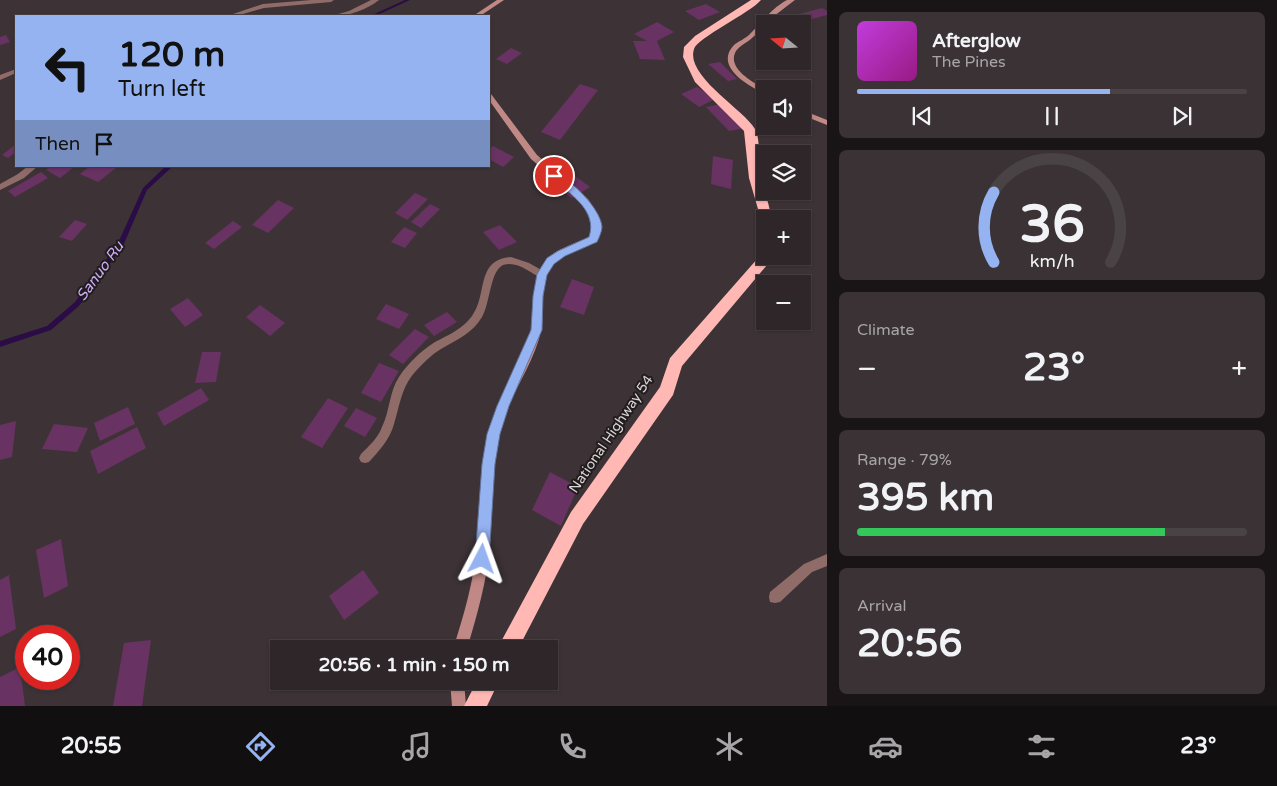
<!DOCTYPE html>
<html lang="en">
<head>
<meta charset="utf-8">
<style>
	:root { --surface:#2e2628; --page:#3a3234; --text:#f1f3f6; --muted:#a7a5a8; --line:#494345; --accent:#95b2f1 }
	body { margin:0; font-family:"Varela Round",sans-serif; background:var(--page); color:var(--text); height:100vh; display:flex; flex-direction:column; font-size:19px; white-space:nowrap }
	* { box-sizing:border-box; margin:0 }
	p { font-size:16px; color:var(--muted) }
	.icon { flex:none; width:28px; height:28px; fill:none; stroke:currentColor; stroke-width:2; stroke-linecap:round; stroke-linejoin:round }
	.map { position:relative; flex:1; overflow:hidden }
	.details { display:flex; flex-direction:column; gap:12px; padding:12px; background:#191516; width:450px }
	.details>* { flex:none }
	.top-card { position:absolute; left:15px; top:15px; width:475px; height:152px; border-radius:0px; box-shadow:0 1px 4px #0004,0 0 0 1px var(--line); background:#95b2f1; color:#111; overflow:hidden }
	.needle { width:32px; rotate:288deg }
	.buttons { position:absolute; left:756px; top:15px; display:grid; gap:10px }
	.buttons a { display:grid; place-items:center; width:55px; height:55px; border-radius:0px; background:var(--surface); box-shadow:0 1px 4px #0004,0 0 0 1px var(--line); font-size:25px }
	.speed { position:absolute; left:15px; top:625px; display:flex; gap:10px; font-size:25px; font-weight:700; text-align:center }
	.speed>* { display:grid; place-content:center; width:65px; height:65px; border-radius:50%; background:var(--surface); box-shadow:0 1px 4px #0004,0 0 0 1px var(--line); line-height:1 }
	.speed .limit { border:8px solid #d22; background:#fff; color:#111 }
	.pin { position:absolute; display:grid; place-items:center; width:42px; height:42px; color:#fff; margin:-21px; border:2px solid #fff; border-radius:50%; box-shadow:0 1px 5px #0007 }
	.me { position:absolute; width:55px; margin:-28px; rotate:4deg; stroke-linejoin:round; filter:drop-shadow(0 0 4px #0008) }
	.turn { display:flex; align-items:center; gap:18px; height:105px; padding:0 20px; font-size:22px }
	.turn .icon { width:65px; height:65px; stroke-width:2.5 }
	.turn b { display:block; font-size:35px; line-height:42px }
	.then { display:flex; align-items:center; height:48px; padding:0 20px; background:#0003; gap:10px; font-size:19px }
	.big { font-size:38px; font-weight:700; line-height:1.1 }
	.details .tile { flex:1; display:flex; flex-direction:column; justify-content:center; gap:8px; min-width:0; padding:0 18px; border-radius:8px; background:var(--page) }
	.details .dial { align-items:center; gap:0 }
	.dial svg { height:130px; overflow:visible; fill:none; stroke:var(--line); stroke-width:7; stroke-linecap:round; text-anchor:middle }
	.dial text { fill:var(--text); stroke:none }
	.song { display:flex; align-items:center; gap:15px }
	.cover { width:60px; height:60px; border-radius:8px; background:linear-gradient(135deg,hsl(290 70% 55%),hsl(310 70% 35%)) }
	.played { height:5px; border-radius:2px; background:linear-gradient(90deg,var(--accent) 65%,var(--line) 65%) }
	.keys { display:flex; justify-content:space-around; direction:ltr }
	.heat { display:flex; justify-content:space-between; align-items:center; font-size:28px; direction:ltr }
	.charge { height:8px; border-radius:4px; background:linear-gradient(90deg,#34c759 79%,var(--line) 0) }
	.trip { position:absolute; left:270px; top:640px; width:288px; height:50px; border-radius:0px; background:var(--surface); box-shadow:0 1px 4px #0004,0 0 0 1px var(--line); font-weight:700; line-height:50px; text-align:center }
	.tab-bar { display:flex; height:80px; justify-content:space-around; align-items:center; background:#120f10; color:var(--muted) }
	.tab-bar .icon { width:35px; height:35px }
	.tab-bar .current { color:var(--accent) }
	.tab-bar b { font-size:22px; color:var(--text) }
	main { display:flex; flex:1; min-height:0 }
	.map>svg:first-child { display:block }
</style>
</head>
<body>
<main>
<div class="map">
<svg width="827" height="706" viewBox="0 0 827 706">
	<rect width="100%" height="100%" fill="#3d3336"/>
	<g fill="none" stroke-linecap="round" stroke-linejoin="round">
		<path fill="#2b0c46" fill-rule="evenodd" d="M 405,0 L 410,0 L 375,16 L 370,16 Z
			M 166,166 L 173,166 L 147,190 L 123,246 L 79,306 L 51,330 L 0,347 L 0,341 L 47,326 L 75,302 L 118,243 L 143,188 Z"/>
	</g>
	<path fill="#683263" d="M 706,4 L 720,12 L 699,20 L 685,11 Z
		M 822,8 L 827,11 L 827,15 L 801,22 L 792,16 Z
		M 657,22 L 674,32 L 657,41 L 665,60 L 640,59 L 633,41 L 647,41 L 634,34 Z
		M 6,35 L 10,42 L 0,45 L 0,37 Z
		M 511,48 L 522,53 L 507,64 L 496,59 Z
		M 720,62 L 737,79 L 728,81 L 708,64 Z
		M 580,84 L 598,90 L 560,140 L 541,132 Z
		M 697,87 L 715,99 L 699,107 L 681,94 Z
		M 721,104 L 745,128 L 729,131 L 706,107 Z
		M 16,144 L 16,152 L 8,158 L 2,155 Z
		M 493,146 L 514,157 L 503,167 L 489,159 L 489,149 Z
		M 713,156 L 733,160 L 731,189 L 711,184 Z
		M 51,166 L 69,166 L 73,168 L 60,178 L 46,170 Z
		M 90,166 L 112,166 L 116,168 L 98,182 L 80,174 Z
		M 564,168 L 590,187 L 572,198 L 545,179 Z
		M 41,172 L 48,178 L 15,197 L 8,191 Z
		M 415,193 L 428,199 L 407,220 L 395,213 Z
		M 278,200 L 294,208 L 268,233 L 252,225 Z
		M 430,204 L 440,209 L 421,228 L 411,222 Z
		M 75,220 L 87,224 L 72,241 L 59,237 Z
		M 233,221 L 242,227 L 214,249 L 205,243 Z
		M 500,225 L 517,242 L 499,250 L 483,232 Z
		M 404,227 L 417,233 L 405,248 L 391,242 Z
		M 572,279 L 594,287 L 584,315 L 560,307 Z
		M 188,298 L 203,315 L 185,327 L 170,309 Z
		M 386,304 L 409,314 L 399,329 L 376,319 Z
		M 260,305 L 285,323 L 270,336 L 246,317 Z
		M 447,312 L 457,322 L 434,336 L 424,325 Z
		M 415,329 L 429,337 L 403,364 L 389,355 Z
		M 202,352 L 221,352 L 216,382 L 195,383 Z
		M 379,363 L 399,371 L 381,402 L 361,393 Z
		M 201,388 L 209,400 L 164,426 L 157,413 Z
		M 328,398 L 348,408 L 322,448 L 301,437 Z
		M 128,407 L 135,424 L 100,441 L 94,423 Z
		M 356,408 L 377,418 L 365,437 L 344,426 Z
		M 16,421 L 12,457 L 0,460 L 0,425 Z
		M 54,424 L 88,428 L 77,452 L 42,449 Z
		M 137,427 L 146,448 L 98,474 L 90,451 Z
		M 550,472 L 578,487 L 561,526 L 532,510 Z
		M 61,539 L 68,586 L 44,598 L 36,550 Z
		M 363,570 L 379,593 L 344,620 L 329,596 Z
		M 9,575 L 16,629 L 0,637 L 0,580 Z
		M 151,640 L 142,706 L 113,706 L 124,643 Z
		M 20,667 L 25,706 L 0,706 L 0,677 Z"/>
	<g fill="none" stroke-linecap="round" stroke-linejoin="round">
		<path fill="#906c69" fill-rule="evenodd" d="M 311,0 L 334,0 L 331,2 L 264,8 L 236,16 L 227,16 L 263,4 Z
			M 371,0 L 379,0 C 366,10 347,17 331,16 L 349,11 Z
			M 16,69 L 16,73 L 0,80 L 0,75 Z
			M 28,166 L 38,166 L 24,178 L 0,190 L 0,184 L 18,174 Z
			M 511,257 L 529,263 L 545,272 L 547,274 L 542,278 C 530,273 517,260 503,265 C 490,271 490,304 482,317 C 473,333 456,340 441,349 C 431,355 423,363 415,372 C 401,388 400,405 394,424 C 390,439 379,451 369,462 L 365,463 L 361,462 L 359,458 L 361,454 C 369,446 378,438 382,427 C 390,411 389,392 399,377 C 408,363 421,351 435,342 C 448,335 463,329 472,316 C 488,295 475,260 511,257 Z
			M 827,554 L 827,566 L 812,572 L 780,602 L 775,603 L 770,602 L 769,597 L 770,592 L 804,564 Z"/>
		<path fill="#c18985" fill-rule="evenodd" d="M 497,0 L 504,0 L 480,16 L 473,16 Z
			M 787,0 L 795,0 C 785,8 774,15 765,24 C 761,28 757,34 752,38 C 747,43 738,46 735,53 C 728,69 754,83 765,89 L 765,94 L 763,93 C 747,85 714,66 734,45 C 739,41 745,39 750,34 C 762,22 772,8 787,0 Z
			M 489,93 L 491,94 L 537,155 L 588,199 L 598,215 L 601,227 L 596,241 C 582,248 564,252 553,265 C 538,283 546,309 541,331 C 533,368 506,398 499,436 C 491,472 493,509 490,545 C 487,581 477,615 467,649 L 453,649 C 464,615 474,580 477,545 C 481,509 480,471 488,435 C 496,399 520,369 530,334 C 537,309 529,282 546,260 C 557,248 575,244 589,237 L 593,227 L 590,215 L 582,203 L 531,159 L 489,100 Z
			M 802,110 L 827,120 L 827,125 L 802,115 Z
			M 450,681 L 464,681 L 466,706 L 452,706 Z"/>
		<path fill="#ffb8b4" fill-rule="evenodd" d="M 751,0 L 761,0 C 750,13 697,38 694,49 C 685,76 743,109 755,129 C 761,139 758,165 761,178 C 764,192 770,204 771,219 L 765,219 L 765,256 L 772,256 L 772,259 L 682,366 L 673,395 L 583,524 L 518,649 L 497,649 L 571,512 L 660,387 L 670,358 L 758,258 L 758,209 L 749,178 L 744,131 L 695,82 L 683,57 L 684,47 L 695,36 Z
			M 477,681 L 499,681 L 487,706 L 464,706 Z"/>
	</g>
	<path fill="#95b2f1" stroke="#61749d" d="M 554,173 C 570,178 601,209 602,227 C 602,231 599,238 597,242 L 565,256 L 554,264 L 547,275 L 543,296 L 542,330 L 509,406 L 500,434 L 495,464 L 489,559 L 487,564 L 482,566 L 477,564 L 475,559 L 482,464 L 487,434 L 497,406 L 531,330 L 533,296 L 537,274 L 547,258 L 558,251 L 589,237 C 598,210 569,193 551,178 L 551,174 Z"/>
	<g text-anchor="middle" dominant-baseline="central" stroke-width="4" stroke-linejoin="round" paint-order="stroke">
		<g font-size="14" fill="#d9d3d4" stroke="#211c1e">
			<text transform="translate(611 434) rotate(-56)">National Highway 54</text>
		</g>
		<g font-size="15" font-style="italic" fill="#cdadf6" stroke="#211c1e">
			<text transform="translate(100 271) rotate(-54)">Sanuo Ru</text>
		</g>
	</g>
</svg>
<div class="buttons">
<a><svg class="needle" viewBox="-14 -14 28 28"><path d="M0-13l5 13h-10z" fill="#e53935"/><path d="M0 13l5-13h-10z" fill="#a7a5a8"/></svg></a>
<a><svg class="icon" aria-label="sound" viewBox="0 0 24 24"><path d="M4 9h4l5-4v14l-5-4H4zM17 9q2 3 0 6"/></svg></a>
<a><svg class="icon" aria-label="layers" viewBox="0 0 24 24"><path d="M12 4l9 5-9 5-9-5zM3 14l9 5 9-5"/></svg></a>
<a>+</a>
<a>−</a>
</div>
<div class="speed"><div class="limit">40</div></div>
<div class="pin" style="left:554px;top:176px;background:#d93025"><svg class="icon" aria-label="arrive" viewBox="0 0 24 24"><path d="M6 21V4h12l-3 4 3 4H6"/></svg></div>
<svg class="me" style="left:482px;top:559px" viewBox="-20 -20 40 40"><path d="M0-17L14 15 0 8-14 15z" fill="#95b2f1" stroke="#fff" stroke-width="4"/></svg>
<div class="trip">20:56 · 1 min · 150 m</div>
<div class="top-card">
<div class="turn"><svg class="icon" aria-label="left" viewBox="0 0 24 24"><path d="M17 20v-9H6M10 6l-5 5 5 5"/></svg><div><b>120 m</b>Turn left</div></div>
<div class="then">Then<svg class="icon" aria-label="arrive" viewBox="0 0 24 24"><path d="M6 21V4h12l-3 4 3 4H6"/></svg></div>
</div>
</div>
<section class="details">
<div class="tile">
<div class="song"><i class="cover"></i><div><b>Afterglow</b><p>The Pines</p></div></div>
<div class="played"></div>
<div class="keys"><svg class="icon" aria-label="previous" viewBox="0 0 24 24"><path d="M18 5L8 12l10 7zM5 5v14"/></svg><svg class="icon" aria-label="pause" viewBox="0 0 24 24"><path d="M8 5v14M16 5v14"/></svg><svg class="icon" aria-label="next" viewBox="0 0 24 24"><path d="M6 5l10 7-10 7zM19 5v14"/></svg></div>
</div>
<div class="tile dial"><svg viewBox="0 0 100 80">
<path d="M14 69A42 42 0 1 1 86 69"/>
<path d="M14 69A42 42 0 0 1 14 26" stroke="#95b2f1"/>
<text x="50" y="56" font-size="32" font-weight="700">36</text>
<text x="50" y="72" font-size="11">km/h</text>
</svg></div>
<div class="tile"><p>Climate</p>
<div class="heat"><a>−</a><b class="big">23°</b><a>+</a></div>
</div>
<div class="tile"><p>Range · 79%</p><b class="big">395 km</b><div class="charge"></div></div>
<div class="tile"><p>Arrival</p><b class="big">20:56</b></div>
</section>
</main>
<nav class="tab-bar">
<b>20:55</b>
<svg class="icon current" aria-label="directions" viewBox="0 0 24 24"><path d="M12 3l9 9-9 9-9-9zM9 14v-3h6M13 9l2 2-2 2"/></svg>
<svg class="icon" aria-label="music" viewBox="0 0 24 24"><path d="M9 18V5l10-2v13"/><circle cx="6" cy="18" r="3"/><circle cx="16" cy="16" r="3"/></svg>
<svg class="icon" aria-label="phone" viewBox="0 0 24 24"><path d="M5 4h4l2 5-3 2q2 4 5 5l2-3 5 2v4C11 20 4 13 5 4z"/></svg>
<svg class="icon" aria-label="climate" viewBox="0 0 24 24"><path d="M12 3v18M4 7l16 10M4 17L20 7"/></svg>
<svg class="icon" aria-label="car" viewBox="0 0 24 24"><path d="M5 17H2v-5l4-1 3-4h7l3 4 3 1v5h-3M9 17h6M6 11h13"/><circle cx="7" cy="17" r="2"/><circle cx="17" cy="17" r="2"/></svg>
<svg class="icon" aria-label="filters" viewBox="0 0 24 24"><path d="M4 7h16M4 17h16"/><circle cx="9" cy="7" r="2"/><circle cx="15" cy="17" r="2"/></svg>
<b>23°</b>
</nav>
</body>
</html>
